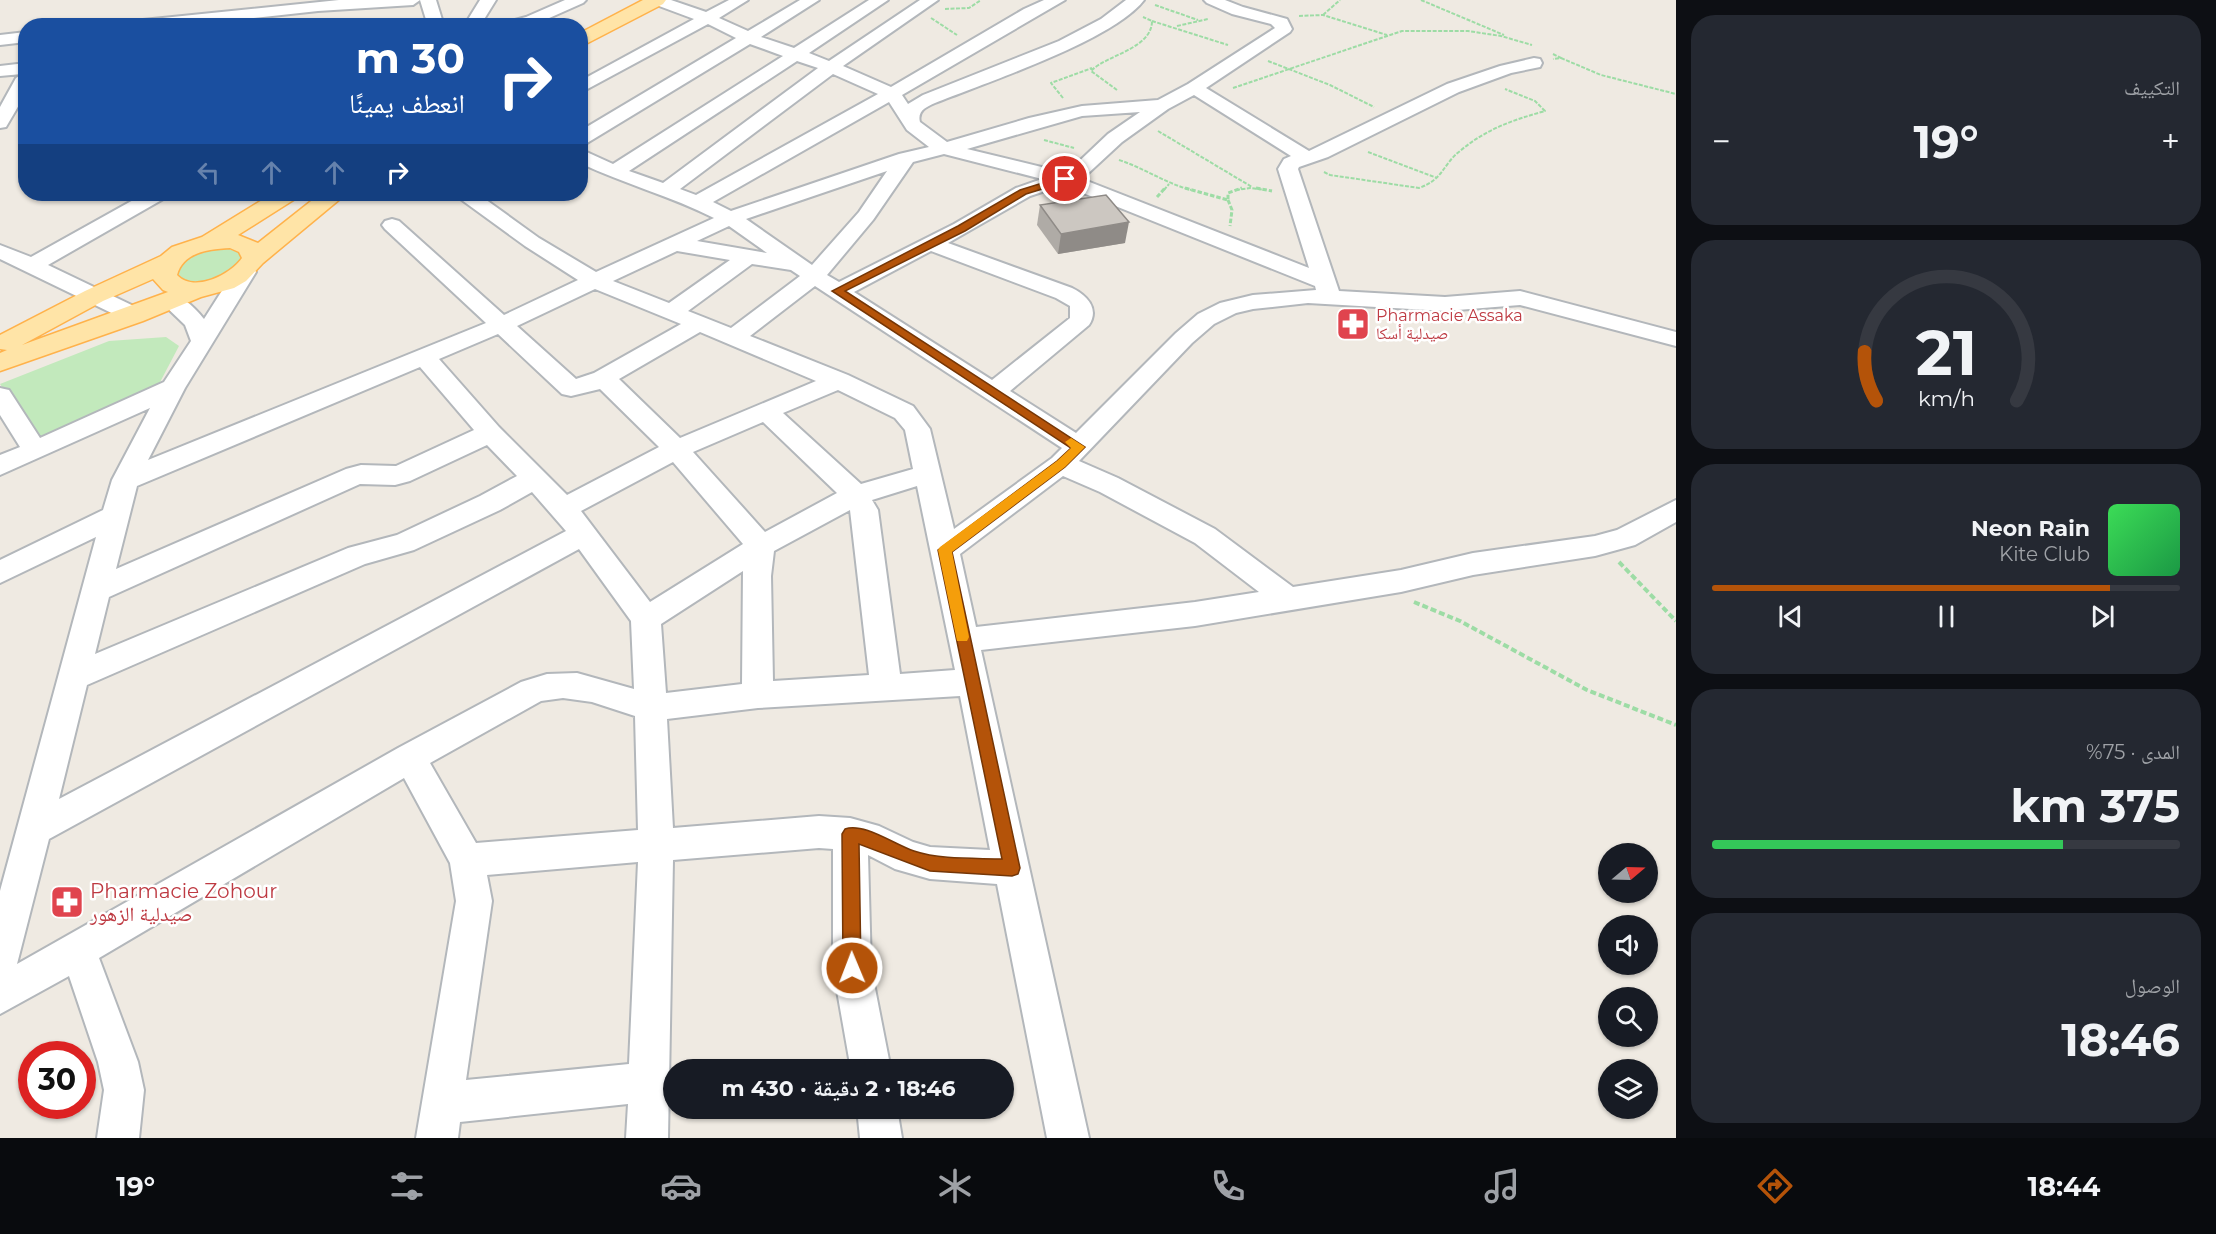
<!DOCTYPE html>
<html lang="ar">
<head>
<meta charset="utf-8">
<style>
	:root { --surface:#171b24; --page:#242831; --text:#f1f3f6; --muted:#9ea1a6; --line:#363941; --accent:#b45309 }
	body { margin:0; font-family:Montserrat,"Noto Naskh Arabic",sans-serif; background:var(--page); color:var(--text); direction:rtl; height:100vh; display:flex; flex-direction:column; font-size:22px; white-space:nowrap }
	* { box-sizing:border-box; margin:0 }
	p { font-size:20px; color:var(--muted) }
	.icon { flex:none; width:33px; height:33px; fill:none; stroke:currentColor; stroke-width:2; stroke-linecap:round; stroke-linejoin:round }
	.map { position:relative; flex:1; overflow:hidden; direction:ltr }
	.sheet { display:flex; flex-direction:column; gap:15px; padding:15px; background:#0d0f14; width:540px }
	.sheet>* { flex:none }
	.banner { position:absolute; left:18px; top:18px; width:570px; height:183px; border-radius:24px; box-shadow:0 2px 4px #0004; direction:rtl; background:#1a4fa0; color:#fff; overflow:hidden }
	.needle { width:39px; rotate:71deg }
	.tools { position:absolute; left:1598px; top:843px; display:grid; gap:12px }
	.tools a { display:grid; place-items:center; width:60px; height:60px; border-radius:50%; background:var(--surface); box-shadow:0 2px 4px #0004; font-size:30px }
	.speed { position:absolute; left:18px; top:1041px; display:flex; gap:12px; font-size:30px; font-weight:700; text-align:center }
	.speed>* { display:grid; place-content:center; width:78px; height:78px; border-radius:50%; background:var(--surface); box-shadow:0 2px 4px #0004; line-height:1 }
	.speed .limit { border:9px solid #d22; background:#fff; color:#111 }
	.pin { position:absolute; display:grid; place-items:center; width:51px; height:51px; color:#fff; margin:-26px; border:3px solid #fff; border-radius:50%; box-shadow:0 2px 6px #0007 }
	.me { position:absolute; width:66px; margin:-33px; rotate:359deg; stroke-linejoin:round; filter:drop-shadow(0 0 4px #0008) }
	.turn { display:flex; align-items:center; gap:21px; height:126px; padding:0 24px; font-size:27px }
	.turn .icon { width:78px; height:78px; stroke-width:2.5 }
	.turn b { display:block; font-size:42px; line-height:51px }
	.lanes { display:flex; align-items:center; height:57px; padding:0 24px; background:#0003; justify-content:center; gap:30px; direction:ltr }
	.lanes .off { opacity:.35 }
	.big { font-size:45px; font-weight:700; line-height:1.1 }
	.sheet .widget { flex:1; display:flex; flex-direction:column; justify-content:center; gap:9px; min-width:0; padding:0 21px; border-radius:24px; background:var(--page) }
	.sheet .dial { align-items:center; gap:0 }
	.dial svg { height:156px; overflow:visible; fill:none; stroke:var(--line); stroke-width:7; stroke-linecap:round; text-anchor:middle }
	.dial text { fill:var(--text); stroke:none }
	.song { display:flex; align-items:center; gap:18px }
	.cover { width:72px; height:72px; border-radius:9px; background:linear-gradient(135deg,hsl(130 70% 55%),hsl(140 70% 35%)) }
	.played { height:6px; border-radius:3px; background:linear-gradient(90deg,var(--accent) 85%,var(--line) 85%) }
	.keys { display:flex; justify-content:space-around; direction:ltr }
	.heat { display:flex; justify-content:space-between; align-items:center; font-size:33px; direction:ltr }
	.charge { height:9px; border-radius:4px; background:linear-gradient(90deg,#34c759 75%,var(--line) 0) }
	.trip { position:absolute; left:663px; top:1059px; width:351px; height:60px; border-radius:30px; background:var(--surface); box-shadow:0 2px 4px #0004; font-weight:700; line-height:60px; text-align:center; direction:rtl }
	.tab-bar { display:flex; height:96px; justify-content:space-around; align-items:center; background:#090b0e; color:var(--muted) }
	.tab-bar .icon { width:42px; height:42px }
	.tab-bar .current { color:var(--accent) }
	.tab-bar b { font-size:27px; color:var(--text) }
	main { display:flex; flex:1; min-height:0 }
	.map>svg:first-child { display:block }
</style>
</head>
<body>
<main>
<section class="sheet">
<div class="widget"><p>التكييف</p>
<div class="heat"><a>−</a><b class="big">19°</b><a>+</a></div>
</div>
<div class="widget dial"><svg viewBox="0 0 100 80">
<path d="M14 69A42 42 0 1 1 86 69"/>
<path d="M14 69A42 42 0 0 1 8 44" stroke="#b45309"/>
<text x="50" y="56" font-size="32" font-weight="700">21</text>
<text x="50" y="72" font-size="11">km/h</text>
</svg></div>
<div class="widget">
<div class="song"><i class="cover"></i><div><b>Neon Rain</b><p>Kite Club</p></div></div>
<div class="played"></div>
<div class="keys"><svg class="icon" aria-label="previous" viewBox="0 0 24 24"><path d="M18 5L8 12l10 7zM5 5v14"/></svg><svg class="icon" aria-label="pause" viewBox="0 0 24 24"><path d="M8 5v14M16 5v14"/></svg><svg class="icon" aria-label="next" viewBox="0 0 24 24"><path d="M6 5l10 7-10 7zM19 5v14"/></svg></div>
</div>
<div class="widget"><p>المدى · 75%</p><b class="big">375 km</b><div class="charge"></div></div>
<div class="widget"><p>الوصول</p><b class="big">18:46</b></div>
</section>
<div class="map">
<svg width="1676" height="1138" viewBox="0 0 1676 1138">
	<rect width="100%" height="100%" fill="#efeae2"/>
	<path fill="#c2e9bc" d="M 226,248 L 240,253 L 242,258 L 237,269 C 219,277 194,292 178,274 L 178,269 C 191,253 206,250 226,248 Z
		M 166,337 L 179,346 L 158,386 L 39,440 L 0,384 L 109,341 Z"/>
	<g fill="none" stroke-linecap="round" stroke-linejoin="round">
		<defs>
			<path id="minor" d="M 339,0 L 436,0 L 444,26 L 428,26 L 420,0 L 413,5 L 318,11 L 182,26 L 125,26 L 133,21 Z
				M 480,0 L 496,0 L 483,21 L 484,26 L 468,26 L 467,21 Z
				M 565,0 L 586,0 L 583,3 L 538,23 L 501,26 L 503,23 L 526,17 Z
				M 648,0 L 671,0 L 706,12 L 729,0 L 748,0 L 719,18 L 748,31 L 800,0 L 819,0 L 761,37 L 794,48 L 869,0 L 888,0 L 809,53 L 829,61 L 920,0 L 938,0 L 843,66 L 891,87 L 1024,9 L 1044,0 L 1065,0 L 902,95 L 908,104 L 923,95 L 1059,41 L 1101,19 L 1126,0 L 1144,0 C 1114,40 985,83 935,103 C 926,107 917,111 920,122 L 947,142 L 1029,118 L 1082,106 L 1158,100 L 1188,84 L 1275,28 L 1271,24 L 1232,14 L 1207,3 L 1204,0 L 1225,0 L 1243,7 L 1287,19 L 1292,29 L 1290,32 L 1206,88 L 1309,151 L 1447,84 L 1500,66 L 1534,58 L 1540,59 L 1542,63 L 1540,67 L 1511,73 L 1459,92 L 1328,157 L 1299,167 L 1298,169 L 1339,291 L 1445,297 L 1520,291 L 1676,332 L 1676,346 L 1520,305 L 1445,311 L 1308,303 L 1253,309 L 1236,313 L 1214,324 L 1192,343 L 1079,461 L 1118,478 L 1215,529 L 1293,587 L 1401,570 L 1473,553 L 1595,536 L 1617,530 L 1676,500 L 1676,522 L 1635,545 L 1595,556 L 1473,575 L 1401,592 L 1195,626 L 981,650 L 1089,1138 L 1047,1138 L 997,884 L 930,879 L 895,869 L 868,855 L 871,968 L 891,1070 L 851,1070 L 833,968 L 833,849 L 819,848 L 673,860 L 668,1138 L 626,1138 L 628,1104 L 460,1122 L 458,1138 L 416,1138 L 456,901 L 450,863 L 404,778 L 99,958 L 138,1062 L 144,1090 L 139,1138 L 97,1138 L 104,1090 L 98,1062 L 69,976 L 0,1014 L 0,891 L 96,537 L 0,583 L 0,560 L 103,510 L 112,480 L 150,408 L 0,475 L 0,455 L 20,447 L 0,415 L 0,388 L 9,390 L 40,438 L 164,382 L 191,341 L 185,325 L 160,301 L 163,296 C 180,292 194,307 204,319 L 237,267 L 245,265 L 253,267 L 256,272 L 185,388 L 148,460 L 486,323 L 385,229 L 382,225 L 385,221 L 392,219 L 399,221 L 504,315 L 578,280 L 525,246 L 459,198 L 456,194 L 478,194 L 539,238 L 596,272 L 714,218 C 671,196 624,184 580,163 L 580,149 L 613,164 L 783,56 L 750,44 L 587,143 L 580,144 L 580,131 L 736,38 L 708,24 L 580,93 L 580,81 L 694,19 L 651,3 ZM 797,61 L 818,68 L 663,183 L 629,171 ZM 833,74 L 878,94 L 696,195 L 680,189 ZM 1194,95 L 1291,156 L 1284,159 L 1278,169 L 1309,268 L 1082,179 L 1122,142 L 1168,109 ZM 889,102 L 907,130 L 929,147 L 899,154 L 731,211 L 713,202 ZM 1140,112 L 1108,134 L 1070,170 L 1062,172 L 967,149 L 1082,116 ZM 944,154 L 1042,179 L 1016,188 L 954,224 L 839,282 L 827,275 L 873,220 L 913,162 ZM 887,171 L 859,212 L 812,265 L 746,219 ZM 1063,185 L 1315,286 L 1316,290 L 1253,295 L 1220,303 L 1198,314 L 1176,333 L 1076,433 L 1010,391 L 1089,325 C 1100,308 1086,295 1072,288 L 948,243 L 1030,196 ZM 729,226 L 767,253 L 697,241 ZM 677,251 L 730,260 L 669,303 L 613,281 ZM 931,251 L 1056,298 L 1070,306 L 1070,318 L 992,380 L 854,292 ZM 752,264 L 791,270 L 800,276 L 731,328 L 688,311 ZM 815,286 L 1062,448 L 1052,458 L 954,529 L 930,429 L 913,406 L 848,375 L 750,336 ZM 595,289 L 681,324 L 594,373 L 576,379 L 517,326 ZM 700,332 L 816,381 L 680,438 L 619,379 ZM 498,334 L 562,394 L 571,396 L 600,389 L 659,447 L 567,495 L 499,427 L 439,359 ZM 420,367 L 474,430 L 396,466 L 361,465 L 346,469 L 116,569 L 137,486 ZM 838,390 L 895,418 L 905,430 L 913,469 L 861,484 L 783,413 ZM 763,422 L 837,493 L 765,532 L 693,452 ZM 487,445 L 517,476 L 480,496 L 397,535 L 348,548 L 95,654 L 109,597 L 360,484 L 395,485 L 410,481 ZM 673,462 L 743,544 L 650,602 L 581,511 ZM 1063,476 L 1100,492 L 1195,543 L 1259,592 L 1195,602 L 976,627 L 960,554 ZM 917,486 L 955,670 L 900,674 L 878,510 L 872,500 ZM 532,492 L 566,531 L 59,799 L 87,685 L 365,564 L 414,550 L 500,510 ZM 850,510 L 869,675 L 773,681 L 771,576 L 774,551 ZM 579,549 L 631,621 L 634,689 L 577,673 L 547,674 L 521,682 L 398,748 L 17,964 L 49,839 ZM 743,571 L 742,684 L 666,693 L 661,624 ZM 960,696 L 990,850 L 930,847 L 913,842 L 879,826 L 850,818 L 819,816 L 673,828 L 667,719 L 758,708 ZM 563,698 L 592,702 L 635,716 L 638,830 L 476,843 L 430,763 L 541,701 ZM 638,862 L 629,1064 L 466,1080 L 492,901 L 487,875 Z
				M 26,32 L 26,42 L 0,45 L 0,35 Z
				M 26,63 L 26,93 L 6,127 L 0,128 L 0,107 L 16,78 L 22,74 L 0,76 L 0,66 Z
				M 144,194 L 168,194 L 165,198 L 48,265 L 142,310 L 145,315 L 142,320 L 134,322 L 126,320 L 0,259 L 0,245 L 31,257 Z
				M 857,1108 L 897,1108 L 902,1138 L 860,1138 Z"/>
			<path id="major" d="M 643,0 L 666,0 L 663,4 L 580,47 L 580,33 Z
				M 272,194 L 299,194 L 295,199 L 238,235 L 258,243 L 320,194 L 346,194 L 263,263 L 246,281 L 234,288 L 201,297 L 143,321 L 0,371 L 0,353 L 7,350 L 0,349 L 0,335 L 85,291 L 161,256 L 172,247 L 202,237 ZM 230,248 L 239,252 L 242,258 C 230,275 194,293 177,275 C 183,252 209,249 230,248 ZM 153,279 L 163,290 L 168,292 L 22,345 L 103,301 Z"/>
		</defs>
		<use href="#minor" stroke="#b3b7bb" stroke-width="4"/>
		<use href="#major" stroke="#ffb24b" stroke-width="3"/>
		<path stroke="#9ddca5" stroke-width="2" stroke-dasharray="4 1.5" stroke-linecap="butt" d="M 1421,0 L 1504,35
			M 1155,5 L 1198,20
			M 945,9 L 969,8 L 981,0
			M 1323,15 L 1340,0
			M 1299,16 L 1323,15 L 1387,35
			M 931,18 L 957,35
			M 1152,21 L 1228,45
			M 1177,26 L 1208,19
			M 1553,54 L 1561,58 L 1553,59
			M 1561,58 L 1601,75 L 1676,94
			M 1268,61 L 1330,85 L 1374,107
			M 1233,88 L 1402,31 L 1468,31 L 1501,36 L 1532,45
			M 1117,90 L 1091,71 C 1106,55 1152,49 1152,21 L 1143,17
			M 1063,98 L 1051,83 L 1092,68
			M 1158,131 L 1252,187
			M 1044,140 L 1074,148
			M 1368,152 L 1437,178
			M 1119,160 C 1144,168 1165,183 1191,190
			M 1324,172 L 1330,175 L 1419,188 C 1444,179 1442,165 1460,151 C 1486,129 1513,120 1545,111 L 1535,101 L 1505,89
			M 1164,190 L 1169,184
			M 1236,190 L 1250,188 L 1266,190"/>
		<path stroke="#9ddca5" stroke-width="3" stroke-dasharray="4.5 2" stroke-linecap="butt" d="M 1185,188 L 1228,200 L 1228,193 L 1242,188
			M 1256,188 L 1272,191
			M 1157,197 L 1165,188
			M 1228,200 L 1232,210 L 1230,226"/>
		<path stroke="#9ddca5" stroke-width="4" stroke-dasharray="6 3" stroke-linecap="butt" d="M 1619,562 L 1676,621
			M 1414,602 L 1460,621 L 1587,690 L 1676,725"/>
		<use href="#minor" fill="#fff" fill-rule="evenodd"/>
		<use href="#major" fill="#ffe4a7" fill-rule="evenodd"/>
	</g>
	<path fill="#afaba6" d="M 1040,205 L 1125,243 L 1058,254 L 1037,225 Z"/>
	<path fill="#8f8b87" d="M 1129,222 L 1125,243 L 1058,254 L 1061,234 Z"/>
	<path fill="#ccc7c1" stroke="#8f8b87" stroke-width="1.5" d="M 1106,195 L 1129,222 L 1061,234 L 1040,205 Z"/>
	<path fill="#b45309" stroke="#753606" stroke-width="1.5" d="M 1065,176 L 1070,179 L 1068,181 L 1026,194 L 965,231 L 845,291 L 1085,447 L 1065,467 L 952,552 L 1020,868 L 1018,874 L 1012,876 L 930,871 L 859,844 L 861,968 L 859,974 L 852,977 L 846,974 L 843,968 L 842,834 L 845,829 C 864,822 895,845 914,851 C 941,860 973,858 1002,859 L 938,550 L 1057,461 L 1071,448 L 832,291 L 958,226 L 1020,190 Z"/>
	<path fill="#f59e0b" d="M 1071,438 L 1085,447 L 1065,467 L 952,552 L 969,637 L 967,641 L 957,641 L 938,550 L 940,547 L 1057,461 L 1071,448 L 1065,442 Z"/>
	<defs>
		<symbol id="pharmacy-square" viewBox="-11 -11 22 22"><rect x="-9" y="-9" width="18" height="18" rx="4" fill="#e0444e" stroke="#fff"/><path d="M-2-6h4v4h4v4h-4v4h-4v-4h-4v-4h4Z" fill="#fff"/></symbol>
	</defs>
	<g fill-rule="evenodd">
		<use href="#pharmacy-square" x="1334" y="305" width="38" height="38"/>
		<use href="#pharmacy-square" x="48" y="883" width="38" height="38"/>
	</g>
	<g text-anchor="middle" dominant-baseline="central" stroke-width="5" stroke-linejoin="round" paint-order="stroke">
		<g font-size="16" fill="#be3a42" stroke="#fff" text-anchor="start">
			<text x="1376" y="315">Pharmacie Assaka<tspan x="1376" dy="18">صيدلية أسكا</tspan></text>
		</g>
		<g font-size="20" fill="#be3a42" stroke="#fff" text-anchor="start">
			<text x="90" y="891">Pharmacie Zohour<tspan x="90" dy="23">صيدلية الزهور</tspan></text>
		</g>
	</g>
</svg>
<div class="tools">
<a><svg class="needle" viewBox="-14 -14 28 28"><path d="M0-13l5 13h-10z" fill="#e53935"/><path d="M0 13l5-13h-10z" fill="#9ea1a6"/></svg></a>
<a><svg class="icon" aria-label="sound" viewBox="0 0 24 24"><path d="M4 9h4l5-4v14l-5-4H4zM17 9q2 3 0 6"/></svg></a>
<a><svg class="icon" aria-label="search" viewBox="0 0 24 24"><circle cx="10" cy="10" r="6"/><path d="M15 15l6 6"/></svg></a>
<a><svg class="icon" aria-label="layers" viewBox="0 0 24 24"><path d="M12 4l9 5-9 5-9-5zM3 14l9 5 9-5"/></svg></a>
</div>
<div class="speed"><div class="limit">30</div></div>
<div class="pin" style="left:1065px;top:179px;background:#d93025"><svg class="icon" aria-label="arrive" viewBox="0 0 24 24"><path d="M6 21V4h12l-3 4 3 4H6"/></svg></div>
<svg class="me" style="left:852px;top:968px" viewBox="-20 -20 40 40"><circle r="17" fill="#b45309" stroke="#fff" stroke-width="3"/><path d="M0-11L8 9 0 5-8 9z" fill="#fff"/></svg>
<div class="trip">18:46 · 2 دقيقة · 430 m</div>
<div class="banner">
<div class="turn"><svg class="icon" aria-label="right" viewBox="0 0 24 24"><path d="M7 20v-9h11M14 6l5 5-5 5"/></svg><div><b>30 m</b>انعطف يمينًا</div></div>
<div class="lanes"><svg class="icon off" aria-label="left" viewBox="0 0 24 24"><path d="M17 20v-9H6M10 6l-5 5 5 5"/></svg><svg class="icon off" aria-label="ahead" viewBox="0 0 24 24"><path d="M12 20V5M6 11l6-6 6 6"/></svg><svg class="icon off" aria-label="ahead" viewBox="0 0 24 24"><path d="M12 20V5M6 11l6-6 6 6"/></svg><svg class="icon" aria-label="right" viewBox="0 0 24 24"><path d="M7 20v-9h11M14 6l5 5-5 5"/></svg></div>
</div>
</div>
</main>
<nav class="tab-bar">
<b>18:44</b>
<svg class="icon current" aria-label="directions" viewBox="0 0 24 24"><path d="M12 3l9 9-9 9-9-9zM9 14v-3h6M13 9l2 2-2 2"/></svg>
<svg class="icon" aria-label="music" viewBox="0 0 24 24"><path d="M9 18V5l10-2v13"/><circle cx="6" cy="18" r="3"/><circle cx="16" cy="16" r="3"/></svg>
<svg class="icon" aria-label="phone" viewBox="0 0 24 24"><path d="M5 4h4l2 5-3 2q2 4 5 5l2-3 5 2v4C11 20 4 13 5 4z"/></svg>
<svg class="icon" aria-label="climate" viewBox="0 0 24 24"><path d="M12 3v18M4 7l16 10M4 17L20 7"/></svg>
<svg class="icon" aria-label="car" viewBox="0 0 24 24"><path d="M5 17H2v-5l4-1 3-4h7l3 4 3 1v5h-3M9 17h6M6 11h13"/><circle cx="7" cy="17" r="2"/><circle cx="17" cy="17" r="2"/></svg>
<svg class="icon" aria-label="filters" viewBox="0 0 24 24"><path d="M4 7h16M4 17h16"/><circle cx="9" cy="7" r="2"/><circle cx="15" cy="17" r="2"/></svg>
<b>19°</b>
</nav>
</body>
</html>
